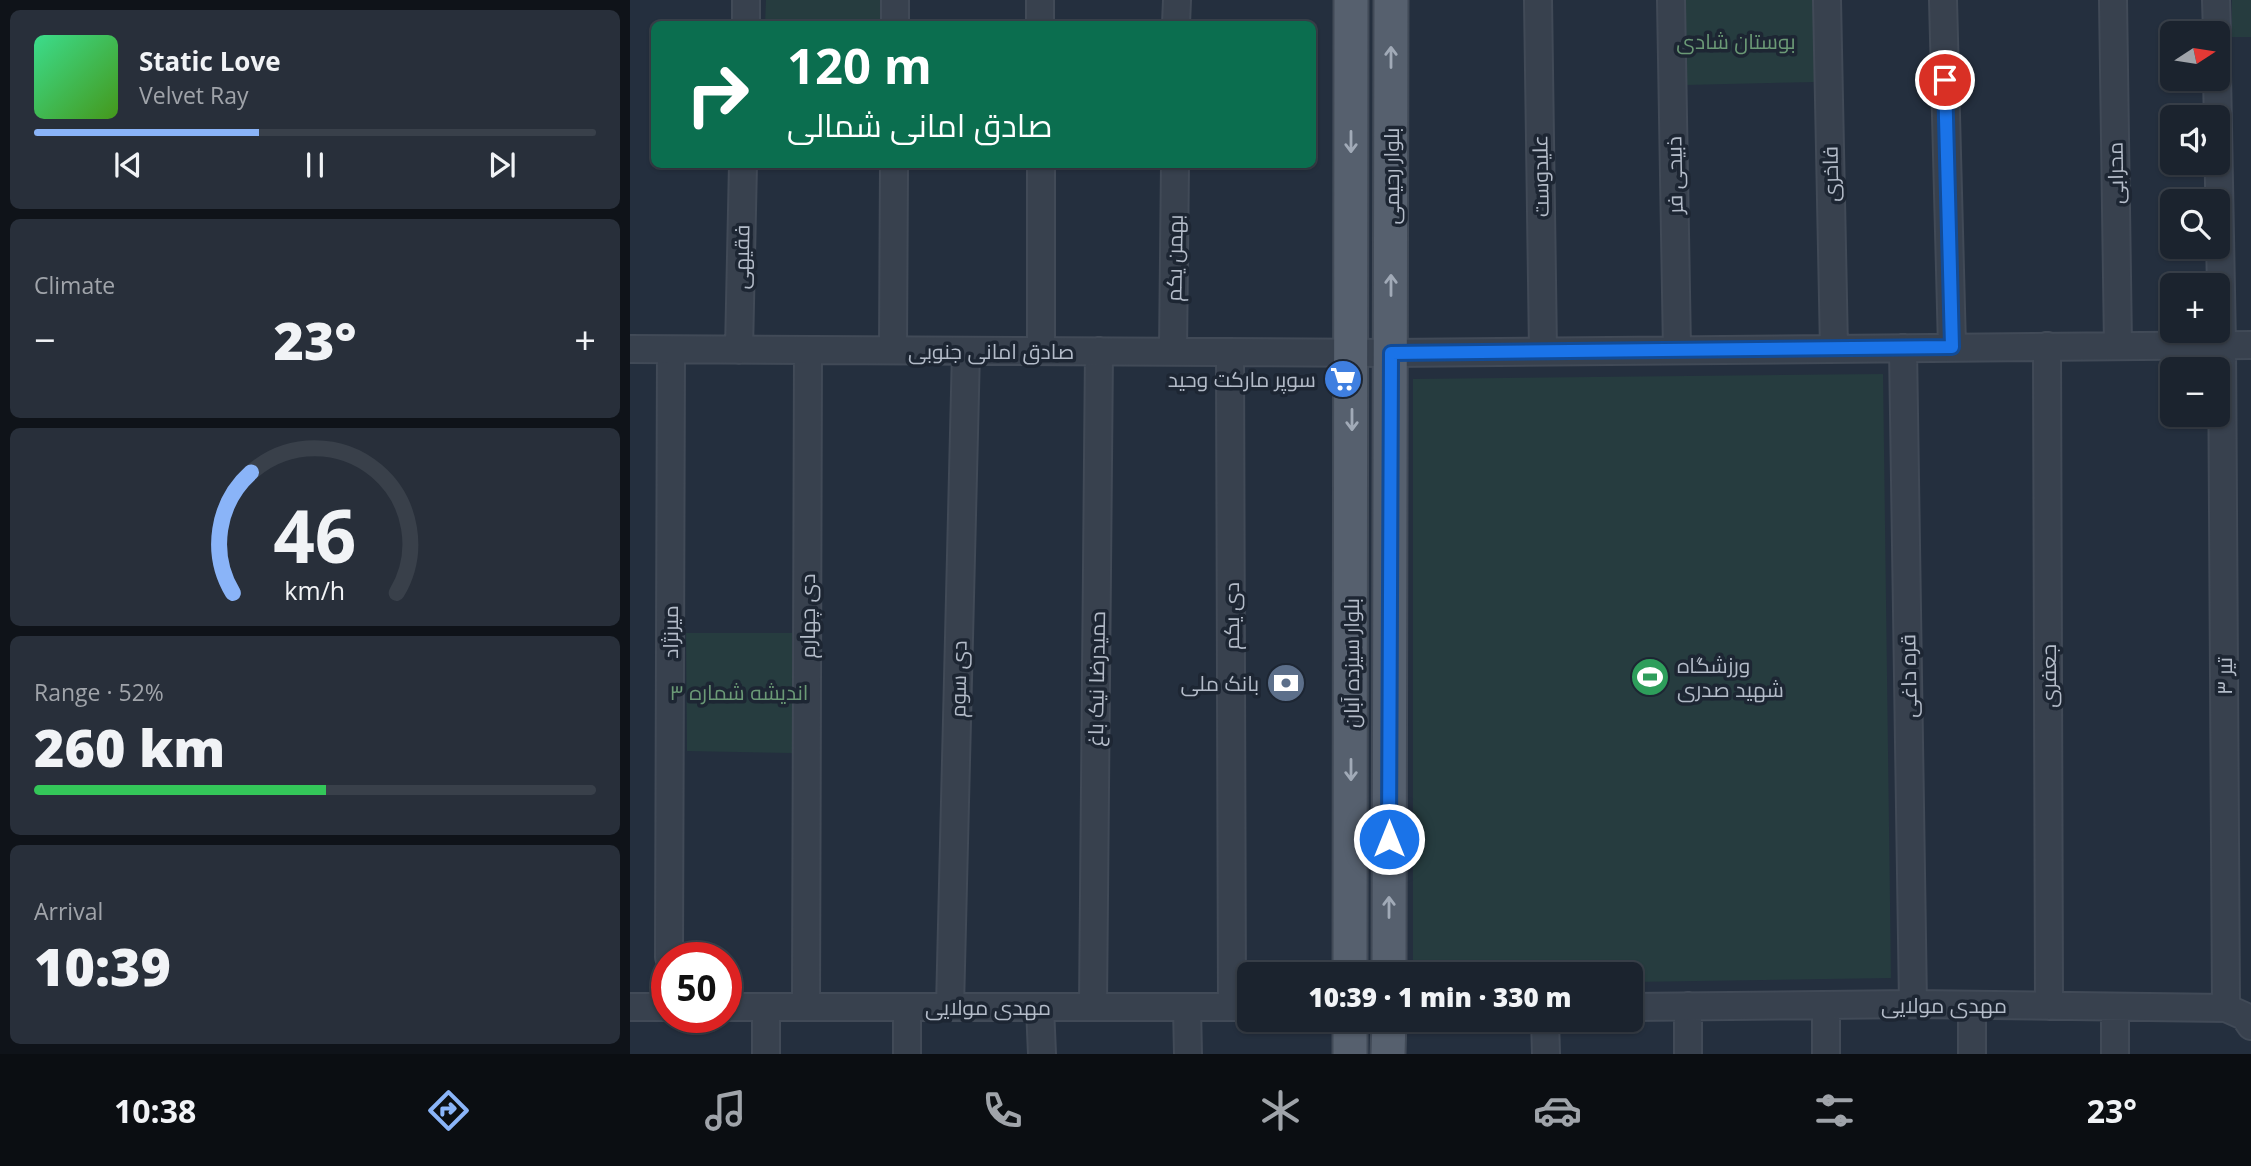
<!DOCTYPE html>
<html lang="en">
<head>
<meta charset="utf-8">
<style>
	:root { --surface:#1b232e; --page:#282f3a; --text:#f1f3f6; --muted:#a0a4aa; --line:#39404a; --accent:#8ab4f8 }
	body { margin:0; font-family:"Open Sans",Cairo,sans-serif; background:var(--page); color:var(--text); height:100vh; display:flex; flex-direction:column; font-size:26px; white-space:nowrap }
	* { box-sizing:border-box; margin:0 }
	p { font-size:23px; color:var(--muted) }
	.icon { flex:none; width:38px; height:38px; fill:none; stroke:currentColor; stroke-width:2; stroke-linecap:round; stroke-linejoin:round }
	.map { position:relative; flex:1; overflow:hidden }
	.side { display:flex; flex-direction:column; gap:10px; padding:10px; background:#0f1319; width:630px }
	.side>* { flex:none }
	.top-card { position:absolute; left:21px; top:21px; width:665px; height:147px; border-radius:10px; box-shadow:0 2px 5px #0004,0 0 0 2px var(--line); background:#0b6e4f; color:#fff; overflow:hidden }
	.needle { width:46px; rotate:78deg }
	.buttons { position:absolute; left:1530px; top:21px; display:grid; gap:14px }
	.buttons a { display:grid; place-items:center; width:70px; height:70px; border-radius:10px; background:var(--surface); box-shadow:0 2px 5px #0004,0 0 0 2px var(--line); font-size:35px }
	.speed { position:absolute; left:21px; top:942px; display:flex; gap:14px; font-size:35px; font-weight:700; text-align:center }
	.speed>* { display:grid; place-content:center; width:91px; height:91px; border-radius:50%; background:var(--surface); box-shadow:0 2px 5px #0004,0 0 0 2px var(--line); line-height:1 }
	.speed .limit { border:10px solid #d22; background:#fff; color:#111 }
	.pin { position:absolute; display:grid; place-items:center; width:60px; height:60px; color:#fff; margin:-30px; border:4px solid #fff; border-radius:50%; box-shadow:0 2px 7px #0007 }
	.me { position:absolute; width:77px; margin:-38px; rotate:0deg; stroke-linejoin:round; filter:drop-shadow(0 0 5px #0008) }
	.turn { display:flex; align-items:center; gap:24px; height:147px; padding:0 21px; font-size:32px }
	.turn .icon { width:91px; height:91px; stroke-width:2.5 }
	.turn b { display:block; font-size:49px; line-height:60px }
	.big { font-size:52px; font-weight:800; line-height:1.1 }
	.side .tile { flex:1; display:flex; flex-direction:column; justify-content:center; gap:10px; min-width:0; padding:0 24px; border-radius:10px; background:var(--page) }
	.side .dial { align-items:center; gap:0 }
	.dial svg { height:182px; overflow:visible; fill:none; stroke:var(--line); stroke-width:7; stroke-linecap:round; text-anchor:middle }
	.dial text { fill:var(--text); stroke:none }
	.song { display:flex; align-items:center; gap:21px }
	.cover { width:84px; height:84px; border-radius:10px; background:linear-gradient(135deg,hsl(150 70% 55%),hsl(100 70% 35%)) }
	.played { height:7px; border-radius:4px; background:linear-gradient(90deg,var(--accent) 40%,var(--line) 40%) }
	.keys { display:flex; justify-content:space-around; direction:ltr }
	.heat { display:flex; justify-content:space-between; align-items:center; font-size:38px; direction:ltr }
	.charge { height:10px; border-radius:5px; background:linear-gradient(90deg,#34c759 52%,var(--line) 0) }
	.trip { position:absolute; left:607px; top:962px; width:406px; height:70px; border-radius:10px; background:var(--surface); box-shadow:0 2px 5px #0004,0 0 0 2px var(--line); font-weight:800; line-height:70px; text-align:center }
	.tab-bar { display:flex; height:112px; justify-content:space-around; align-items:center; background:#0b0e12; color:var(--muted) }
	.tab-bar .icon { width:49px; height:49px }
	.tab-bar .active { color:var(--accent) }
	.tab-bar b { font-size:32px; color:var(--text) }
	main { display:flex; flex:1; min-height:0 }
	.map>svg:first-child { display:block }
</style>
</head>
<body>
<main>
<section class="side">
<div class="tile">
<div class="song"><i class="cover"></i><div><b>Static Love</b><p>Velvet Ray</p></div></div>
<div class="played"></div>
<div class="keys"><svg class="icon" aria-label="previous" viewBox="0 0 24 24"><path d="M18 5L8 12l10 7zM5 5v14"/></svg><svg class="icon" aria-label="pause" viewBox="0 0 24 24"><path d="M8 5v14M16 5v14"/></svg><svg class="icon" aria-label="next" viewBox="0 0 24 24"><path d="M6 5l10 7-10 7zM19 5v14"/></svg></div>
</div>
<div class="tile"><p>Climate</p>
<div class="heat"><a>−</a><b class="big">23°</b><a>+</a></div>
</div>
<div class="tile dial"><svg viewBox="0 0 100 80">
<path d="M14 69A42 42 0 1 1 86 69"/>
<path d="M14 69A42 42 0 0 1 22 16" stroke="#8ab4f8"/>
<text x="50" y="56" font-size="32" font-weight="700">46</text>
<text x="50" y="72" font-size="11">km/h</text>
</svg></div>
<div class="tile"><p>Range · 52%</p><b class="big">260 km</b><div class="charge"></div></div>
<div class="tile"><p>Arrival</p><b class="big">10:39</b></div>
</section>
<div class="map">
<svg width="1621" height="1054" viewBox="0 0 1621 1054">
	<rect width="100%" height="100%" fill="#242f3e"/>
	<path fill="#263c3f" d="M 136,0 L 251,0 L 250,24 L 135,24 Z
		M 1054,0 L 1185,0 L 1186,82 L 1055,85 Z
		M 1602,0 L 1621,0 L 1621,37 L 1602,37 Z
		M 1253,374 L 1261,978 L 1001,982 L 1001,975 L 783,975 L 783,379 Z
		M 56,633 L 162,633 L 163,753 L 57,751 Z"/>
	<g fill="none" stroke-linecap="round" stroke-linejoin="round">
		<defs>
			<path id="minor" d="M 410,0 L 410,24
				M 908,0 L 913,351
				M 1041,0 L 1047,350
				M 1197,0 L 1204,349
				M 1313,0 L 1322,347
				M 1483,0 L 1488,346
				M 1586,0 L 1587,33
				M 116,24 L 116,0
				M 265,24 L 265,0
				M 546,24 L 547,0
				M 1587,74 L 1592,345 L 1596,1008
				M 411,164 L 411,351
				M 1417,346 L 1419,1006
				M 1273,348 L 1283,1004
				M 0,349 L 761,353 L 1621,345
				M 109,350 L 113,164
				M 263,350 L 264,164
				M 543,352 L 545,164
				M 600,352 L 602,1007
				M 39,957 L 41,350
				M 1342,1005 L 1342,1054
				M 463,1006 L 469,351
				M 1058,1006 L 1058,1054
				M 1196,1006 L 1196,1054
				M 0,1007 L 37,1007
				M 96,1007 L 618,1007
				M 136,1007 L 136,1054
				M 176,1007 L 178,350
				M 277,1007 L 277,1054
				M 320,1007 L 336,351
				M 410,1007 L 412,1054
				M 557,1007 L 558,1054
				M 1001,1007 L 1283,1004 L 1596,1008 L 1614,1016 L 1621,1026
				M 915,1020 L 916,1054
				M 1485,1054 L 1485,1008"/>
			<path id="major" d="M 720,975 L 721,0
				M 759,975 L 761,0
				M 720,1054 L 720,1020
				M 758,1054 L 759,1020"/>
		</defs>
		<use href="#minor" stroke="#414a57" stroke-width="30"/>
		<use href="#major" stroke="#414a57" stroke-width="37"/>
		<use href="#minor" stroke="#38414e" stroke-width="26"/>
		<use href="#major" stroke="#56606e" stroke-width="33"/>
	</g>
	<defs><path id="oneway-shaft" d="M-6 0H5M1.5-3L5.5 0L1.5 3" fill="none" stroke-width="1.6" stroke-linecap="round" stroke-linejoin="round" transform="scale(1.75)"/></defs>
	<g stroke="#a1aab7">
		<use href="#oneway-shaft" transform="translate(761 57) rotate(-90)"/>
		<use href="#oneway-shaft" transform="translate(721 142) rotate(90)"/>
		<use href="#oneway-shaft" transform="translate(761 285) rotate(-90)"/>
		<use href="#oneway-shaft" transform="translate(722 420) rotate(90)"/>
		<use href="#oneway-shaft" transform="translate(721 770) rotate(90)"/>
		<use href="#oneway-shaft" transform="translate(759 907) rotate(-90)"/>
	</g>
	<g fill="none" stroke-linecap="round" stroke-linejoin="round">
		<defs>
			<path id="route" d="M 759,839 L 761,353 L 1322,347 L 1315,80"/>
		</defs>
		<use href="#route" stroke="#114b97" stroke-width="18"/>
		<use href="#route" stroke="#1a73e8" stroke-width="12"/>
	</g>
	<defs>
		<symbol id="supermarket-disc" viewBox="-11 -11 22 22"><circle r="9.5" fill="#3f7fe0" stroke="#1d2633"/><path d="M-6-5.5h2.5l.6 2H6L4.5 2H-2.5L-4.4-4H-6ZM-1.5 3.2a1.3 1.3 0 1 0 .1 0ZM3 3.2a1.3 1.3 0 1 0 .1 0Z" fill="#fff"/></symbol>
		<symbol id="stadium-disc" viewBox="-11 -11 22 22"><circle r="9.5" fill="#2e9e5b" stroke="#1d2633"/><path d="M0-5a6.5 5 0 1 0 0 10a6.5 5 0 1 0 0-10ZM-3.5-1.8h7v3.6h-7Z" fill="#fff"/></symbol>
		<symbol id="bank-disc" viewBox="-11 -11 22 22"><circle r="9.5" fill="#5c6f8a" stroke="#1d2633"/><path d="M-6-4H6V4H-6ZM0-2.3a2.3 2.3 0 1 0 0 4.6a2.3 2.3 0 1 0 0-4.6Z" fill="#fff"/></symbol>
	</defs>
	<g fill-rule="evenodd">
		<use href="#supermarket-disc" x="691" y="357" width="44" height="44"/>
		<use href="#stadium-disc" x="998" y="655" width="44" height="44"/>
		<use href="#bank-disc" x="634" y="661" width="44" height="44"/>
	</g>
	<g text-anchor="middle" dominant-baseline="central" stroke-width="7" stroke-linejoin="round" paint-order="stroke">
		<g font-size="21" fill="#6b9a76" stroke="#1d2633">
			<text x="1106" y="41">بوستان شادی</text>
			<text x="109" y="692">اندیشه شماره ۳</text>
		</g>
		<g font-size="21" fill="#b4bcc9" stroke="#1d2633">
			<text transform="translate(1485 173) rotate(-91)">محرابی</text>
			<text transform="translate(1200 174) rotate(-91)">فاخری</text>
			<text transform="translate(1044 175) rotate(-91)">ذبیحی فر</text>
			<text transform="translate(761 176) rotate(-90)">بلوار رحیمی</text>
			<text transform="translate(910 176) rotate(-91)">علیدوست</text>
			<text transform="translate(111 257) rotate(-89)">فقیهی</text>
			<text transform="translate(544 258) rotate(-89)">بهمن یکم</text>
			<text x="361" y="351">صادق امانی جنوبی</text>
			<text transform="translate(177 616) rotate(-90)">دی چهارم</text>
			<text transform="translate(601 616) rotate(-90)">دی یکم</text>
			<text transform="translate(40 632) rotate(-90)">میرنژاد</text>
			<text transform="translate(721 663) rotate(-90)">بلوار سیزده آبان</text>
			<text transform="translate(1278 676) rotate(-91)">قره داغی</text>
			<text transform="translate(1418 676) rotate(-90)">جعفری</text>
			<text transform="translate(1594 676) rotate(-90)">تیر ۳</text>
			<text transform="translate(328 679) rotate(-89)">دی سوم</text>
			<text transform="translate(466 679) rotate(-89)">حمیدرضا نیک باغ</text>
			<text x="1314" y="1005">مهدی مولایی</text>
			<text x="358" y="1007">مهدی مولایی</text>
		</g>
		<g font-size="21" fill="#b4bcc9" stroke="#1d2633" text-anchor="end">
			<text x="686" y="379">سوپر مارکت وحید</text>
			<text x="1047" y="665" text-anchor="start">ورزشگاه<tspan x="1047" dy="24">شهید صدری</tspan></text>
			<text x="629" y="683">بانک ملی</text>
		</g>
	</g>
</svg>
<div class="buttons">
<a><svg class="needle" viewBox="-14 -14 28 28"><path d="M0-13l5 13h-10z" fill="#e53935"/><path d="M0 13l5-13h-10z" fill="#a0a4aa"/></svg></a>
<a><svg class="icon" aria-label="sound" viewBox="0 0 24 24"><path d="M4 9h4l5-4v14l-5-4H4zM17 9q2 3 0 6"/></svg></a>
<a><svg class="icon" aria-label="search" viewBox="0 0 24 24"><circle cx="10" cy="10" r="6"/><path d="M15 15l6 6"/></svg></a>
<a>+</a>
<a>−</a>
</div>
<div class="speed"><div class="limit">50</div></div>
<div class="pin" style="left:1315px;top:80px;background:#d93025"><svg class="icon" aria-label="arrive" viewBox="0 0 24 24"><path d="M6 21V4h12l-3 4 3 4H6"/></svg></div>
<svg class="me" style="left:759px;top:839px" viewBox="-20 -20 40 40"><circle r="17" fill="#1a73e8" stroke="#fff" stroke-width="3"/><path d="M0-11L8 9 0 5-8 9z" fill="#fff"/></svg>
<div class="trip">10:39 · 1 min · 330 m</div>
<div class="top-card">
<div class="turn"><svg class="icon" aria-label="right" viewBox="0 0 24 24"><path d="M7 20v-9h11M14 6l5 5-5 5"/></svg><div><b>120 m</b>صادق امانی شمالی</div></div>
</div>
</div>
</main>
<nav class="tab-bar">
<b>10:38</b>
<svg class="icon active" aria-label="directions" viewBox="0 0 24 24"><path d="M12 3l9 9-9 9-9-9zM9 14v-3h6M13 9l2 2-2 2"/></svg>
<svg class="icon" aria-label="music" viewBox="0 0 24 24"><path d="M9 18V5l10-2v13"/><circle cx="6" cy="18" r="3"/><circle cx="16" cy="16" r="3"/></svg>
<svg class="icon" aria-label="phone" viewBox="0 0 24 24"><path d="M5 4h4l2 5-3 2q2 4 5 5l2-3 5 2v4C11 20 4 13 5 4z"/></svg>
<svg class="icon" aria-label="climate" viewBox="0 0 24 24"><path d="M12 3v18M4 7l16 10M4 17L20 7"/></svg>
<svg class="icon" aria-label="car" viewBox="0 0 24 24"><path d="M5 17H2v-5l4-1 3-4h7l3 4 3 1v5h-3M9 17h6M6 11h13"/><circle cx="7" cy="17" r="2"/><circle cx="17" cy="17" r="2"/></svg>
<svg class="icon" aria-label="filters" viewBox="0 0 24 24"><path d="M4 7h16M4 17h16"/><circle cx="9" cy="7" r="2"/><circle cx="15" cy="17" r="2"/></svg>
<b>23°</b>
</nav>
</body>
</html>
